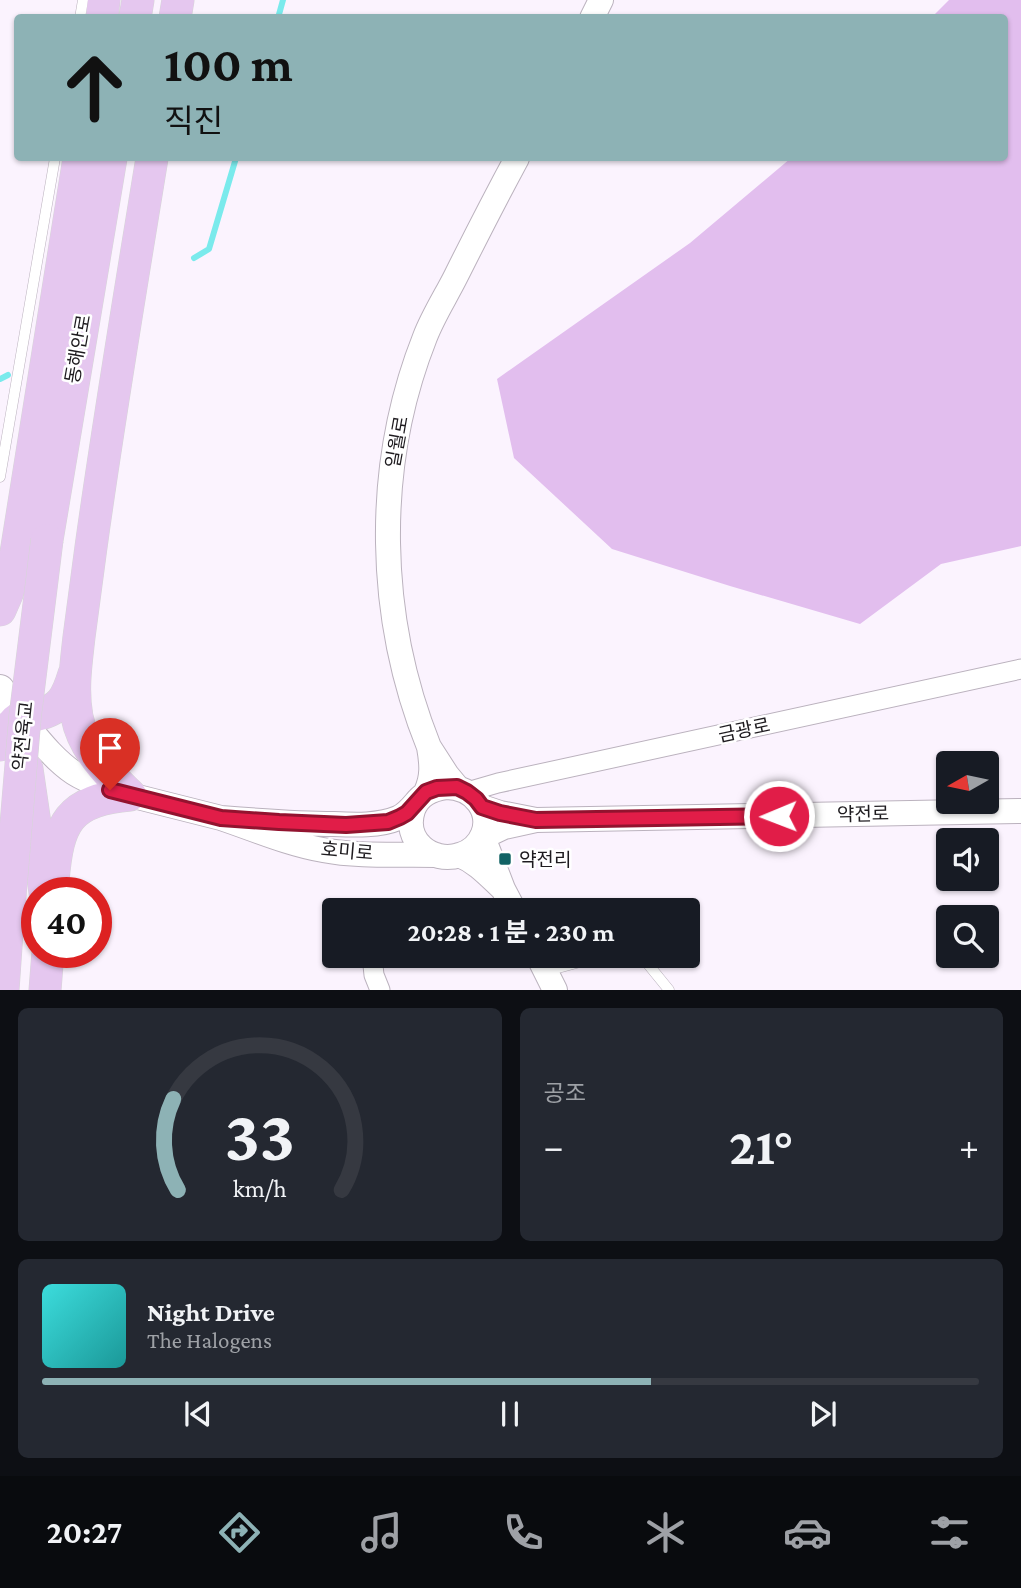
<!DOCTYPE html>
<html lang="ko">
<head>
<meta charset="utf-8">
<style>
	:root { --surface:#171b24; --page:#242831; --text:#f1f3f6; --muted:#9ea1a6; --line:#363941; --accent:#8db2b5 }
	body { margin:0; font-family:"Crimson Pro","Noto Sans KR",serif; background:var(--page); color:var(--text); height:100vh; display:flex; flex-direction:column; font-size:26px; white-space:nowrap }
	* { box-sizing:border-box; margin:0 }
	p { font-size:23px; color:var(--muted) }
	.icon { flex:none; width:38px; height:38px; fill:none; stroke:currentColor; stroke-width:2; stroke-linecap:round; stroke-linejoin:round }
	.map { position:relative; height:990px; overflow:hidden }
	.drawer { display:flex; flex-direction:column; gap:18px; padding:18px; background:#0d0f14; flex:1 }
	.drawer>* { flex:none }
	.guide { position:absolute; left:14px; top:14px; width:994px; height:147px; border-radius:7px; box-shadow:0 2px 5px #0004; background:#8db2b5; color:#111; overflow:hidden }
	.needle { width:46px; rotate:261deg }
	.fabs { position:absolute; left:936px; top:751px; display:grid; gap:14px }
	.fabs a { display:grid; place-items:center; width:63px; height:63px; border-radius:7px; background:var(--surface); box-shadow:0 2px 5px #0004; font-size:35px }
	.speed { position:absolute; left:21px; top:877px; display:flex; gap:14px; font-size:35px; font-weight:700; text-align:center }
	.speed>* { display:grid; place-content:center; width:91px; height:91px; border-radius:50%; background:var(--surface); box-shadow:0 2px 5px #0004; line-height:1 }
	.speed .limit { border:10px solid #d22; background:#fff; color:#111 }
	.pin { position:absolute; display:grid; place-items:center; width:60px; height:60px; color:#fff; margin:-72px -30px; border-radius:50% 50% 50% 0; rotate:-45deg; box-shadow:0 0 7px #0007 }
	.pin .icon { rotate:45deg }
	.me { position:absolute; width:77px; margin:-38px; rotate:269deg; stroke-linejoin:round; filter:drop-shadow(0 0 5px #0008) }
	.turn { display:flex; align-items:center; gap:24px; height:147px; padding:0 35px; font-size:32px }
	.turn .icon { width:91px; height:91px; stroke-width:2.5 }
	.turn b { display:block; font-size:49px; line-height:60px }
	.big { font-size:52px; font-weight:700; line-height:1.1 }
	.drawer .widget { flex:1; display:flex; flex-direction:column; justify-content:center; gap:10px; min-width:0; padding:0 24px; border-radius:10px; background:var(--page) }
	.drawer .dial { align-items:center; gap:0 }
	.dial svg { height:182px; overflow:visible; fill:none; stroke:var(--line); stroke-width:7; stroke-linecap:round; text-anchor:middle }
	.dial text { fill:var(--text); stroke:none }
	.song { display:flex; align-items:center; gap:21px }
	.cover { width:84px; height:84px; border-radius:10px; background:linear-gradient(135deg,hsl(180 70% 55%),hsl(180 70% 35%)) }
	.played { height:7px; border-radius:4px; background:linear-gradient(90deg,var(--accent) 65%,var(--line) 65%) }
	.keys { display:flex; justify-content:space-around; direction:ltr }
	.heat { display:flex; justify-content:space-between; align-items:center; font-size:38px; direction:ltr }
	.drawer .tiles { flex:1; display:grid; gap:18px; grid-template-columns:1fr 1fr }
	.widget:last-child { grid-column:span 2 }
	.trip { position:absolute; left:322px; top:898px; width:378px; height:70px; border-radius:7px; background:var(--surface); box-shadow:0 2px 5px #0004; font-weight:700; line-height:70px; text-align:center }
	.tabs { display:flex; height:112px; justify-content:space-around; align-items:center; background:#090b0e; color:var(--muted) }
	.tabs .icon { width:49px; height:49px }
	.tabs .on { color:var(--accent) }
	.tabs b { font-size:32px; color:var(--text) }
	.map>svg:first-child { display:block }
</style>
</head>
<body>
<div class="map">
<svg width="1021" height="990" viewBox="0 0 1021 990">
	<rect width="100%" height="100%" fill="#fbf3fe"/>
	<path fill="#e2beee" d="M 949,0 L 1021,0 L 1021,546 L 941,564 L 860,624 L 730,586 L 612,549 L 514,458 L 497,379 L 690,243 L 791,158 L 1004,158 L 1004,18 L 932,17 Z"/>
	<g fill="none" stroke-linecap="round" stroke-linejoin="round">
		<path stroke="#7aeaec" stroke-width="6" d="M 278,18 L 283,0
			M 194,258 L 209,249 L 236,158
			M 0,379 L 8,375"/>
		<defs>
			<path id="service" d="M 80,18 L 83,0
				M 0,477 L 55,158
				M 624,956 L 643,958 L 669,990
				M 547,971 L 602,956"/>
			<path id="minor" d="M 467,792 L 498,783 L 1021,669
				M 372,956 L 374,975 L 380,990"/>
			<path id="tertiary" d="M 592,18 L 601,0
				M 20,717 C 37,737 53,759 74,773 C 85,780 98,785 110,790 L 221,818
				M 429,747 C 377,618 373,468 425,337 C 433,316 446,296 456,276 C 476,236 496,197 517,158
				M 446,787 C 460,787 471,792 479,803 C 493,823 482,848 460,855 C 431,864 403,840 413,810 C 418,795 431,789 446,787 Z
				M 426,792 C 433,777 432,764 429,747 L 447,775 L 457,787
				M 418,800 C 412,807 407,814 398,818 C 379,826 355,825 334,824 C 296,824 259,821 221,818 C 254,829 288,844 323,850 C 359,857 400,854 436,855
				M 536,820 L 1021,811
				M 459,855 C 477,862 489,876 503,889 L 483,837 L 504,827 L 536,820 L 500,813 L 482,807
				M 503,889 L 514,910
				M 538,956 L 555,990"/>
			<path id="secondary" d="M 0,689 L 20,717"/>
			<path id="primary" d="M 102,18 L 104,0
				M 135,18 L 138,0
				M 175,18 L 178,0
				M 47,540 L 111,158
				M 0,610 L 7,594 L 12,578 L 79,158
				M 0,745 C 5,736 11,723 19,718 C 24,716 31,716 36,715 C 61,710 67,697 74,674
				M 27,769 L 45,892
				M 130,795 C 107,773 83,748 77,717 C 72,690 76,664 79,637 C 83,607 87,577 91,547 C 109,417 131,287 152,158
				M 53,881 C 58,823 68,800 130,795
				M 3,990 L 7,932
				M 45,990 L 48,952"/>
		</defs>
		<use href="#service" stroke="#bbb2be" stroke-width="11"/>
		<use href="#minor" stroke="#bbb2be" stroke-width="21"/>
		<use href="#tertiary" stroke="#bbb2be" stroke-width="26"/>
		<use href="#secondary" stroke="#bbb2be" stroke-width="30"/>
		<use href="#primary" stroke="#d6d6d7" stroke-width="33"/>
		<use href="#service" stroke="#fff" stroke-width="10"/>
		<use href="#minor" stroke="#fff" stroke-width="19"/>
		<use href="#tertiary" stroke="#fff" stroke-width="24"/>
		<use href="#secondary" stroke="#fff" stroke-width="28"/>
		<use href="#primary" stroke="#e5c7ef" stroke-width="32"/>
		<defs>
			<path id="primary-bridge" d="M 7,932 L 25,717 L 47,540"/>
		</defs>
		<use href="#primary-bridge" stroke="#d6d6d7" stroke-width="33" stroke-linecap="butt"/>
		<use href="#primary-bridge" stroke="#e5c7ef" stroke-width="32"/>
	</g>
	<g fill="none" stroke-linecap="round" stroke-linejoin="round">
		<defs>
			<path id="route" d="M 110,790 L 221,818 L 279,822 L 346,825 L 388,822 L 400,817 L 407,813 L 426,792 L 437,788 L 457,787 L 467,792 L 476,799 L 482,807 L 500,813 L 536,820 L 779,816"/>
		</defs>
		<use href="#route" stroke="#92132f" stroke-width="18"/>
		<use href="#route" stroke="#e11d48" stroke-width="12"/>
	</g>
	<rect fill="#126365" stroke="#fff" stroke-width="2.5" x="498" y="852" width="14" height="14" rx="3.5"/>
	<g text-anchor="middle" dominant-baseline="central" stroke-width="5" stroke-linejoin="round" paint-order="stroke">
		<g font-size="19" fill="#1e1b1f" stroke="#fff">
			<text transform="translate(78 349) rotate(-80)">동해안로</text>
			<text transform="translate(397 442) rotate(-80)">일월로</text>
			<text transform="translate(744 730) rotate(-12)">금광로</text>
			<text transform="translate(23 736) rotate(-84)">약전육교</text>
			<text transform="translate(863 814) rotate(-1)">약전로</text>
			<text transform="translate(347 851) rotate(5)">호미로</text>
		</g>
		<g font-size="19" fill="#1e1b1f" stroke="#fff" text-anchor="start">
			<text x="519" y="859">약전리</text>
		</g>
	</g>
</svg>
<div class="fabs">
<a><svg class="needle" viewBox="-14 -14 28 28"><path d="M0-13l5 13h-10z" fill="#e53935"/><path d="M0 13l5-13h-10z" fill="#9ea1a6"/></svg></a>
<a><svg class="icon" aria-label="sound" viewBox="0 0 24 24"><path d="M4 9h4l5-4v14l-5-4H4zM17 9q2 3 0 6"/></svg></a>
<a><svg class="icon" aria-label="search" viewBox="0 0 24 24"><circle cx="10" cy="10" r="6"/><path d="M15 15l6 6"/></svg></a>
</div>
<div class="speed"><div class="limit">40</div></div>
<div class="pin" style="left:110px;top:790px;background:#d93025"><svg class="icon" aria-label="arrive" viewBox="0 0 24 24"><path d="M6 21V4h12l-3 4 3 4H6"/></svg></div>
<svg class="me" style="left:779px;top:816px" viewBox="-20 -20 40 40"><circle r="17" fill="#e11d48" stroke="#fff" stroke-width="3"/><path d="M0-11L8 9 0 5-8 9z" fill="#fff"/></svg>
<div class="trip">20:28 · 1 분 · 230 m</div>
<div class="guide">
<div class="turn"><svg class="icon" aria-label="ahead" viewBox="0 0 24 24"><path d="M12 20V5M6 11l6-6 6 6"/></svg><div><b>100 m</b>직진</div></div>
</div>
</div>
<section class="drawer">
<div class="tiles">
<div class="widget dial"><svg viewBox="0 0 100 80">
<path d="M14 69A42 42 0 1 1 86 69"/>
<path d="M14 69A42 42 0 0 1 12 29" stroke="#8db2b5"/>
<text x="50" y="56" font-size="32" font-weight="700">33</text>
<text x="50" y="72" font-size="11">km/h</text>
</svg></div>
<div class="widget"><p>공조</p>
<div class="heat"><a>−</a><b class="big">21°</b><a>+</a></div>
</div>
<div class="widget">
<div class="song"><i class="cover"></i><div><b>Night Drive</b><p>The Halogens</p></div></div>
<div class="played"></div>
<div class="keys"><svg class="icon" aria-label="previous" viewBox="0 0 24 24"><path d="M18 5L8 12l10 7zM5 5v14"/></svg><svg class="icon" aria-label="pause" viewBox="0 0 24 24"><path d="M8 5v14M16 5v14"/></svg><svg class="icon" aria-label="next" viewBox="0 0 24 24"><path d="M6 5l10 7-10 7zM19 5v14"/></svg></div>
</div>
</div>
</section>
<nav class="tabs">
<b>20:27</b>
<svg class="icon on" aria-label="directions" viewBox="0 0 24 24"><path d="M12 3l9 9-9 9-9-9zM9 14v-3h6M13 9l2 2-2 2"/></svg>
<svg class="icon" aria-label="music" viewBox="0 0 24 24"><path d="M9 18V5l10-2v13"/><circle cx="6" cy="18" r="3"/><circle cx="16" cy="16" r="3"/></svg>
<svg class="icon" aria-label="phone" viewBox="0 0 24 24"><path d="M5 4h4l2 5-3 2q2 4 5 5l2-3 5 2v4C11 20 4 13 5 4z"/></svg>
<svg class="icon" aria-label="climate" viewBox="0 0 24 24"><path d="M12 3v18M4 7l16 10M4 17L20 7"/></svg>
<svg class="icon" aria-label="car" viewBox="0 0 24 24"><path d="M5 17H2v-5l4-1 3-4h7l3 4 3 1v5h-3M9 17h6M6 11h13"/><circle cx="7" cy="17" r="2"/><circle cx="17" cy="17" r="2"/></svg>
<svg class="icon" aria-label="filters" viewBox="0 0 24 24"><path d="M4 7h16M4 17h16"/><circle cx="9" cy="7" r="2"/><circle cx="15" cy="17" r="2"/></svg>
</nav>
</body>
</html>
